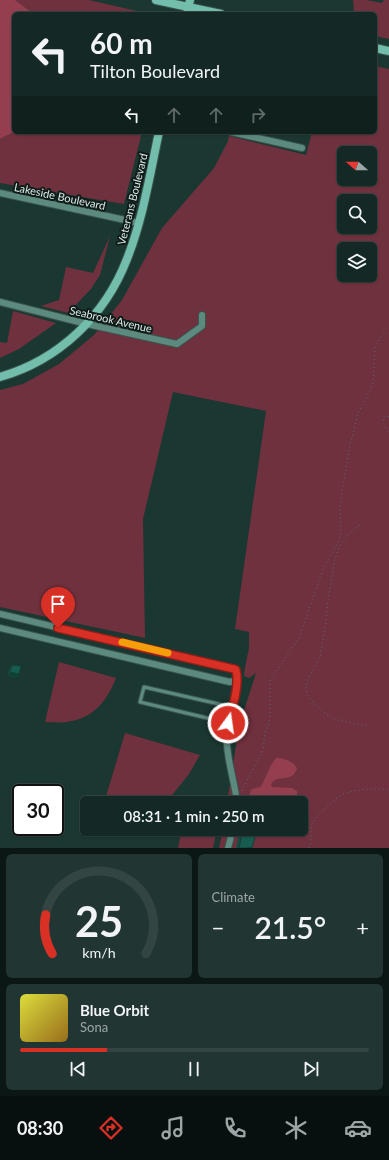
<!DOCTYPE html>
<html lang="en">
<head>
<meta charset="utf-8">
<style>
	:root { --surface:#142925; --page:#213532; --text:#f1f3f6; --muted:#9da6a7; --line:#334542; --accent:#d93025 }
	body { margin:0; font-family:Lato,sans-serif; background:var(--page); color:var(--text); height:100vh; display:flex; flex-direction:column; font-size:15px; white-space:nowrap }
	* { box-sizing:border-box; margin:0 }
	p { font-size:13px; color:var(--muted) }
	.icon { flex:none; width:22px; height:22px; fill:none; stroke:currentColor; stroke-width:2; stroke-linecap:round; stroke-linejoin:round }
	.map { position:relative; height:848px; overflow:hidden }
	.sheet { display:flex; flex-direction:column; gap:6px; padding:6px; background:#0b1714; flex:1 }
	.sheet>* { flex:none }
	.hud { position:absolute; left:12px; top:12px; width:365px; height:122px; border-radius:6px; box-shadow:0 1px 3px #0004,0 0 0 1px var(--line); background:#142925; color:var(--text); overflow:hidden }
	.needle { width:26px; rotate:290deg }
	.fabs { position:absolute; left:337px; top:146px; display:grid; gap:8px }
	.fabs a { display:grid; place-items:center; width:40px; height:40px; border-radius:6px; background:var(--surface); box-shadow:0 1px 3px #0004,0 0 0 1px var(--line); font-size:20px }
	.speed { position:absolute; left:12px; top:784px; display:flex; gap:8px; font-size:20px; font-weight:700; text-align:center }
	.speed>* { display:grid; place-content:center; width:52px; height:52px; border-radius:50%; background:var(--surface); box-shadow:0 1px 3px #0004,0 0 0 1px var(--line); line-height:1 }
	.speed .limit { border:2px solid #111; border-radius:6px; background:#fff; color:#111 }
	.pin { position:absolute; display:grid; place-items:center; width:34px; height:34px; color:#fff; margin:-41px -17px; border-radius:50% 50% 50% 0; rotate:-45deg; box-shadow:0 0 4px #0007 }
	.pin .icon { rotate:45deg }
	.me { position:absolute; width:44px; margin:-22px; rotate:14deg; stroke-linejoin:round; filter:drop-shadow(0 0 3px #0008) }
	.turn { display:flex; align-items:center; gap:14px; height:84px; padding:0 12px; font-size:18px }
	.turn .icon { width:52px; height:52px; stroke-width:2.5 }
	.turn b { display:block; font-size:28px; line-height:34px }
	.lanes { display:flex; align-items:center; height:38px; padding:0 12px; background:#0003; justify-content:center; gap:20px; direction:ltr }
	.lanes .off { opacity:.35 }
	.big { font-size:30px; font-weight:600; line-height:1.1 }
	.sheet .tile { flex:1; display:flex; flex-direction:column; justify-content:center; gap:6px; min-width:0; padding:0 14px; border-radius:6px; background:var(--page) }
	.sheet .dial { align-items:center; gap:0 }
	.dial svg { height:104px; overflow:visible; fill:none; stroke:var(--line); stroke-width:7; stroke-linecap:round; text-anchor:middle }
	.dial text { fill:var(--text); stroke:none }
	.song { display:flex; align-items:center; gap:12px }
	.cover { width:48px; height:48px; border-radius:6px; background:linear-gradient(135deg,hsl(60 70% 55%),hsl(40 70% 35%)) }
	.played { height:4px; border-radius:2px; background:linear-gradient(90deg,var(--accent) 25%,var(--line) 25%) }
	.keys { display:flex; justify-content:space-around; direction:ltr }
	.heat { display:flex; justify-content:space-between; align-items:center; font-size:22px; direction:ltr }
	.sheet .tiles { flex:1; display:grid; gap:6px; grid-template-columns:1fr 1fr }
	.tile:last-child { grid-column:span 2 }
	.trip { position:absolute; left:80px; top:796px; width:228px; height:40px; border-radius:6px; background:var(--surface); box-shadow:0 1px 3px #0004,0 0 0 1px var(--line); font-weight:600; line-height:40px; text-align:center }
	.dock { display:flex; height:64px; justify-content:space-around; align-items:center; background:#08100f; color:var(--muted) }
	.dock .icon { width:28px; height:28px }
	.dock .current { color:var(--accent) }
	.dock b { font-size:18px; color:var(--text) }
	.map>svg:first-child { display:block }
</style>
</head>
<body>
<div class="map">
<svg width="389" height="848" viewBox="0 0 389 848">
	<rect width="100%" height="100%" fill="#1b3731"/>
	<path fill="#6f313d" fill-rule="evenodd" d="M 15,0 L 89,0 L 150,14 L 32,14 L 30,11 Z
		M 353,0 L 366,0 L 382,3 L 384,0 L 389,0 L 389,39 L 375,36 L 375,14 L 354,14 Z
		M 375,66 L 389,69 L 389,848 L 219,848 L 223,829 L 301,829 L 301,803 L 227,803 L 239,726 L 256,673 L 249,678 L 244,676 L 245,667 L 249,648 L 249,632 L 235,629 L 266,411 L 173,392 L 143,519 L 145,638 L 0,607 L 0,390 L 23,384 L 59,364 L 94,335 L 122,300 L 162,228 L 214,168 L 228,141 L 229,136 L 306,155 L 312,132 L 375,132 ZM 344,153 L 370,153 L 370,179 L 344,179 ZM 344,201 L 370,201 L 370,227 L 344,227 ZM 344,249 L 370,249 L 370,275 L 344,275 Z
		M 14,132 L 142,132 L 124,204 L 0,183 L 0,139 Z
		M 110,236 L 100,275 L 91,289 L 68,313 L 41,306 L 59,300 L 66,267 L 93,273 Z
		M 13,311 L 56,323 L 19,349 L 0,358 L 0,342 L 7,343 Z
		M 59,662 L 116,678 C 107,701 94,718 67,722 C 60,723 52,722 45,722 Z
		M 125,733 L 200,755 L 189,774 L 173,794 L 160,803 L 104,803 Z
		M 182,829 L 217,829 L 213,848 L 178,848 Z"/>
	<path fill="#943e50" d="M 0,0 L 15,0 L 30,11 L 32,14 L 14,14 L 14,132 L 0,139 Z
		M 276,758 C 284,758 293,761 297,768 C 293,785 275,772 271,785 L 272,787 L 292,788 L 297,791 L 297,795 L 292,803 L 278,803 L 269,798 L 261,798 L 252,799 C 249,796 249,793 252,789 L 260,787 L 262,785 L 271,765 Z"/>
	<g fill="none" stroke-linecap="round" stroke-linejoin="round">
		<defs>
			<path id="lane" d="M 228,723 L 140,702 L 144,687 L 232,707"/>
			<path id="street" d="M 231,132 L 302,148
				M 0,193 L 139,223
				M 0,302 L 87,324 L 177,344 L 202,326 L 202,315
				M 0,614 L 234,669 L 236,670 C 242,690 225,721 227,744 C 228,764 235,783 237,803
				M 0,628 L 230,682 L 234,681 L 238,677
				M 228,848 L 233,829"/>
			<path id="secondary" d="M 156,0 L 221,14
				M 187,14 L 190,0
				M 375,48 L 389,51
				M 0,377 C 59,360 105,316 127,259 C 143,219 150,174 159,132"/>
		</defs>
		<use href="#lane" stroke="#3a544e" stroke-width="5"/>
		<use href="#street" stroke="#3a544e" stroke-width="8"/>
		<use href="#secondary" stroke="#3a544e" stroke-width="10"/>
		<path stroke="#566e69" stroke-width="1" stroke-dasharray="1 3" stroke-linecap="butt" d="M 389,417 L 386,416 L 383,419 L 384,425 L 389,433
			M 360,525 L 350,533 L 342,542 L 338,550 L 335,559 L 328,600 L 326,622 L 320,657 L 309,677 L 306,686 L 307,694 L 313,702 L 326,714 L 334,719 L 367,726
			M 242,791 L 243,788 L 263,750 L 265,733 L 270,719 L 270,680 L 299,638 L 323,569 L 336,546 L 339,539 L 341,531 L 340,506 L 349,450 L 358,413 L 370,391 L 373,383 L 375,348 L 379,340 L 385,332 L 389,335
			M 243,800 L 245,803
			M 309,848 C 313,841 309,832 312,824 C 315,817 321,812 326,808 C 331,803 337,797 343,794 C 357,789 375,788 389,790"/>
		<use href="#lane" stroke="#5d8a7f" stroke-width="3"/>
		<use href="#street" stroke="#5d8a7f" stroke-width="6"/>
		<use href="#secondary" stroke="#72bdab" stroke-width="8"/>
	</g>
	<path fill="#154f44" d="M 12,665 L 17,678 L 8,676 L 9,669 Z
		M 240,829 L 257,829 L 252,848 L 236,848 Z"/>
	<path fill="#114037" d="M 10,672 L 19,674 L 17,678 L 8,676 Z"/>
	<path fill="#185c4f" stroke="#114037" d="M 12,665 L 21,666 L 19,674 L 10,672 Z
		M 243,829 L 257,829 L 252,848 L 248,847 L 248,848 L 239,848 Z"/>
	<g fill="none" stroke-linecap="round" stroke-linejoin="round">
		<defs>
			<path id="route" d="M 58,628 L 234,669 L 236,670 C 240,686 232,708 228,723"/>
		</defs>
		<use href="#route" stroke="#8d1f18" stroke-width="10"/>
		<use href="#route" stroke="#d93025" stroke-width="7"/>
		<path stroke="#f59e0b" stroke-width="7" d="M 122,642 L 168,653"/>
	</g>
	<g text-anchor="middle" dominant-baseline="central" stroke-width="4" stroke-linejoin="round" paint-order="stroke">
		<g font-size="11" fill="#dbebe7" stroke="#101c19">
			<text transform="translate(60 196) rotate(12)">Lakeside Boulevard</text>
			<text transform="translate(132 199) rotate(-76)">Veterans Boulevard</text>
			<text transform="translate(111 319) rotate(13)">Seabrook Avenue</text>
		</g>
	</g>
</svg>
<div class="fabs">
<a><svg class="needle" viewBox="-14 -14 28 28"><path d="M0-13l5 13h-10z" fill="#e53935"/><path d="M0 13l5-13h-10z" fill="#9da6a7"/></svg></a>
<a><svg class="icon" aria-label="search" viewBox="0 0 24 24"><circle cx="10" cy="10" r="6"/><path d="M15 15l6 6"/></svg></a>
<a><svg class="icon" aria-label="layers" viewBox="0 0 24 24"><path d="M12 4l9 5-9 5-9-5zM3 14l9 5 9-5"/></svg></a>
</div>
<div class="speed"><div class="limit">30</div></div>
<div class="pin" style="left:58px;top:628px;background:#d93025"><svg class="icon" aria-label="arrive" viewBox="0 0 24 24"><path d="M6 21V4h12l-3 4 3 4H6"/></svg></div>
<svg class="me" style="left:228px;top:723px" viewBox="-20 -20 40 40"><circle r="17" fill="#d93025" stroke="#fff" stroke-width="3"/><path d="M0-11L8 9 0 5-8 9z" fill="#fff"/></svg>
<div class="trip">08:31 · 1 min · 250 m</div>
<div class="hud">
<div class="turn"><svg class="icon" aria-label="left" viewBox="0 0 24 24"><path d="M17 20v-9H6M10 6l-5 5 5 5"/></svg><div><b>60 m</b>Tilton Boulevard</div></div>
<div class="lanes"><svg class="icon" aria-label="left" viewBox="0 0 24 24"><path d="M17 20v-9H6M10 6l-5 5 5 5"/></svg><svg class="icon off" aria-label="ahead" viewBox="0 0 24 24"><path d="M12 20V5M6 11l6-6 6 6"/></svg><svg class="icon off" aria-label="ahead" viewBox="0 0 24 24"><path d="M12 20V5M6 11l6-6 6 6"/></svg><svg class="icon off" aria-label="right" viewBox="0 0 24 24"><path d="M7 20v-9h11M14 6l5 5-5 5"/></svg></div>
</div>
</div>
<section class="sheet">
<div class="tiles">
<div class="tile dial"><svg viewBox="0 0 100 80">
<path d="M14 69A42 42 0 1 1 86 69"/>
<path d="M14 69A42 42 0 0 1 9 39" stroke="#d93025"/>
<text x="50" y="56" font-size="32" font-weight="700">25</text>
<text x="50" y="72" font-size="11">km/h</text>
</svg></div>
<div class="tile"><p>Climate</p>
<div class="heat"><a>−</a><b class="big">21.5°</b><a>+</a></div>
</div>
<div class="tile">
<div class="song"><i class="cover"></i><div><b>Blue Orbit</b><p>Sona</p></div></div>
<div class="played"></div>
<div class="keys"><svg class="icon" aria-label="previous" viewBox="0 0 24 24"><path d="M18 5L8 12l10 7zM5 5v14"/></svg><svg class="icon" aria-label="pause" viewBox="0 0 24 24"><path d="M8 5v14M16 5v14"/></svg><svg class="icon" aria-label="next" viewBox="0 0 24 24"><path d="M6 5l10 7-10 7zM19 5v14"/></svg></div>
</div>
</div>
</section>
<nav class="dock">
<b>08:30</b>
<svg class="icon current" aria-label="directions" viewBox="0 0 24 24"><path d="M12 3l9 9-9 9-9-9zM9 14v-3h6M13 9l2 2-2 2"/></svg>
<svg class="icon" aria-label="music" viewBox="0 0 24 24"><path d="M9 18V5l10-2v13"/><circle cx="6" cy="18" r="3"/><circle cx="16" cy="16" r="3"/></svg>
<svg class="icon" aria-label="phone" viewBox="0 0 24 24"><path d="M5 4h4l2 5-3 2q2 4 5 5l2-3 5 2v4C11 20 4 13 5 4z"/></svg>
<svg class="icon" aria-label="climate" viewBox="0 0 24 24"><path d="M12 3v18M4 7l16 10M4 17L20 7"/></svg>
<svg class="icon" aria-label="car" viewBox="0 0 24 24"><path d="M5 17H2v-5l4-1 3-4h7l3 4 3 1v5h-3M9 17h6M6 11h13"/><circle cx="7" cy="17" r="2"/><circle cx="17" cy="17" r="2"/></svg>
</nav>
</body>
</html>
